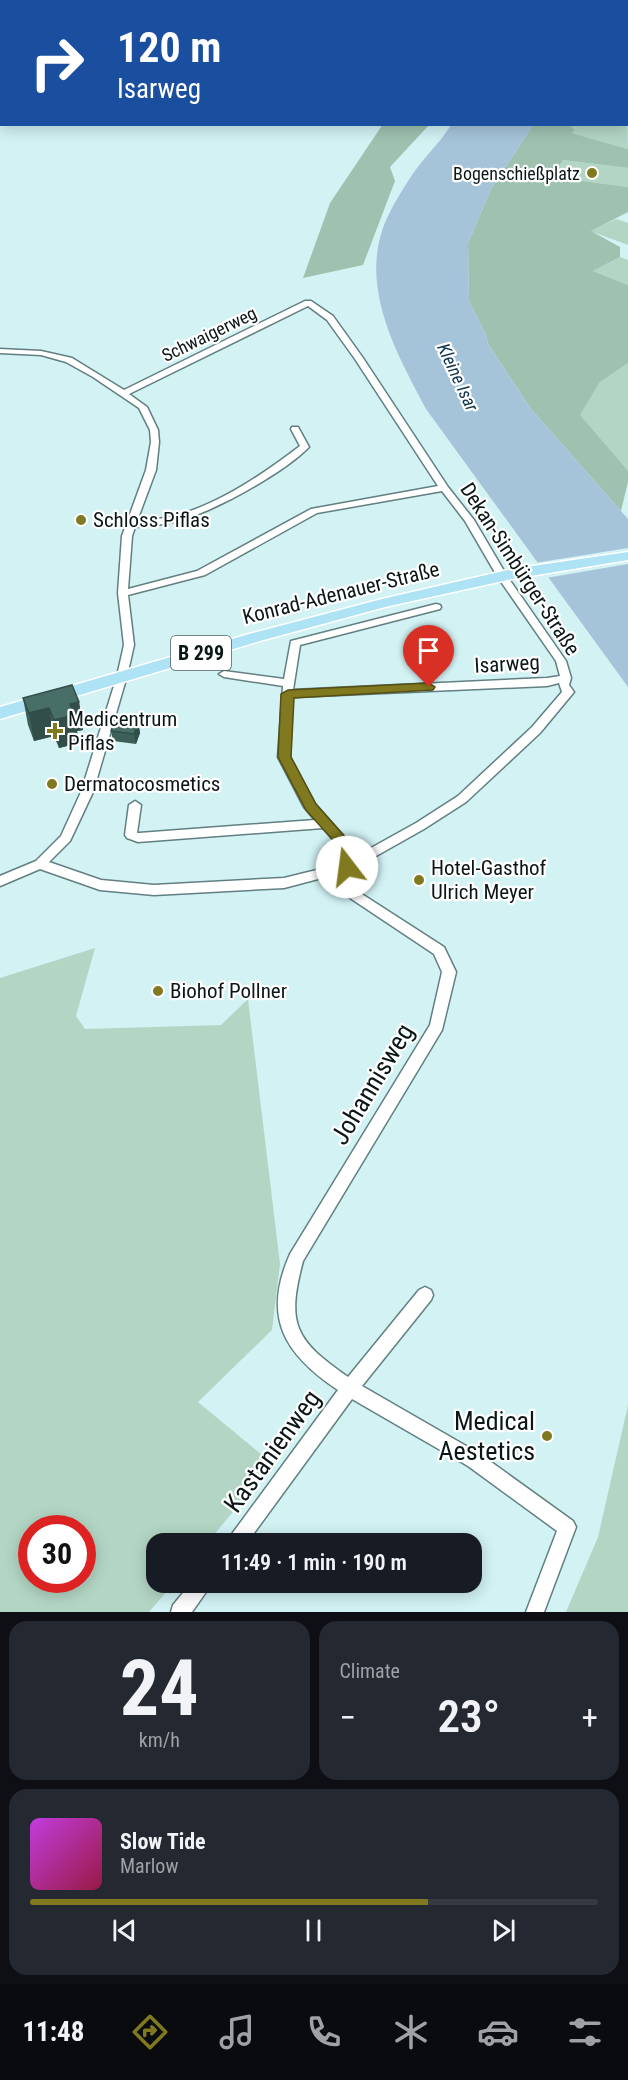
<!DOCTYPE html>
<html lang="en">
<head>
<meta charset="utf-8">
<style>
	:root { --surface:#171b24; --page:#242831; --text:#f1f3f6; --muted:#9ea1a6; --line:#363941; --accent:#81791f }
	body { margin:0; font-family:"Roboto Condensed",sans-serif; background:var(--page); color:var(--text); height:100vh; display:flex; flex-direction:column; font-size:22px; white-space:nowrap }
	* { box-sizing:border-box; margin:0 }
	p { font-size:20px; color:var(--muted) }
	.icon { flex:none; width:33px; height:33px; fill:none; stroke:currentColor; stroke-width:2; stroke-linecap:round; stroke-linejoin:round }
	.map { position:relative; height:1612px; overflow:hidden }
	.drawer { display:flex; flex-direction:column; gap:9px; padding:9px; background:#0d0f14; flex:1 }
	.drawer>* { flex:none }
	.hud { position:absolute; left:0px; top:0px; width:628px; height:126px; box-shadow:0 3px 15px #0003; background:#1a4fa0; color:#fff; overflow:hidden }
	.speed { position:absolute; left:18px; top:1515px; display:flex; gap:12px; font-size:30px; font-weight:700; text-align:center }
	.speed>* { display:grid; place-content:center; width:78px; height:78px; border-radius:50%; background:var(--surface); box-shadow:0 3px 15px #0003; line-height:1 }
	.speed .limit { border:9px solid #d22; background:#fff; color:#111 }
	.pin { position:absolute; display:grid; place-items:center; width:51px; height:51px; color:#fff; margin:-62px -26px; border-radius:50% 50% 50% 0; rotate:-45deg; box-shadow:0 0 6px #0007 }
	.pin .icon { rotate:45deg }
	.me { position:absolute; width:66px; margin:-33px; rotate:345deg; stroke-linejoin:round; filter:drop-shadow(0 0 4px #0008) }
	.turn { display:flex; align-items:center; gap:21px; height:126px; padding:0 18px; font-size:27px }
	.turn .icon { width:78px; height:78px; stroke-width:2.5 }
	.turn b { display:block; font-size:42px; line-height:51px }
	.big { font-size:45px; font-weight:600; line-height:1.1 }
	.drawer .tile { flex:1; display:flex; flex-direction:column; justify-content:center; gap:9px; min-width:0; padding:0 21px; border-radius:18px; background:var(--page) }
	.drawer .dial { align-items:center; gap:0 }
	.dial b { font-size:78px; line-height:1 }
	.song { display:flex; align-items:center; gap:18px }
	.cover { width:72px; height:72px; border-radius:9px; background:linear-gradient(135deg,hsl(290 70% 55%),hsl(340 70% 35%)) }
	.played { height:6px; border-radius:3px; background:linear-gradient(90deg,var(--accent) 70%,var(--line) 70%) }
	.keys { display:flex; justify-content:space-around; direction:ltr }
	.heat { display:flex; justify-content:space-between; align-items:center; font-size:33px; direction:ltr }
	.drawer .tiles { flex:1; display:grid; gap:9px; grid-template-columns:1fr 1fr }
	.tile:last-child { grid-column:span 2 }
	.trip { position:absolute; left:146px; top:1533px; width:336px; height:60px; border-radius:18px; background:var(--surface); box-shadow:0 3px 15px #0003; font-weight:600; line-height:60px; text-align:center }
	.dock { display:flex; height:96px; justify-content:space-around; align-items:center; background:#090b0e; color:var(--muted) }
	.dock .icon { width:42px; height:42px }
	.dock .on { color:var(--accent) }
	.dock b { font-size:27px; color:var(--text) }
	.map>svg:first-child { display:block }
</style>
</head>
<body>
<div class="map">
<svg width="628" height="1612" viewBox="0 0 628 1612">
	<rect width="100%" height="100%" fill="#d2f2f4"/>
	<path fill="#b3d6c4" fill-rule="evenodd" d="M 627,106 L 628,149 L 569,133 L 569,125 L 627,124 Z
		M 563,160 L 628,168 L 628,187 L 553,177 Z
		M 616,219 L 628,223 L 628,245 L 590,231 Z
		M 620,257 L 628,260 L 628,285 L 593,271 Z
		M 628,363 L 628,472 L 536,405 L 599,383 Z
		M 95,948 L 76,1016 L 85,1029 L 221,1025 L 248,999 L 280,1264 L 272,1330 L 198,1402 L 273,1464 L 207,1543 L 156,1544 L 156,1582 L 174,1583 L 149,1612 L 0,1612 L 0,978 ZM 32,1528 L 82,1528 L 82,1580 L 32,1580 Z
		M 628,1405 L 628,1612 L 566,1612 L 598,1537 Z"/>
	<path fill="#9fc2b0" d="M 142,0 L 407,0 L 406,2 Z
		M 383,124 L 429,125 L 390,167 L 395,181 L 363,265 L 303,278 L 330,203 Z
		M 533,125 L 569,125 L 575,130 L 571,133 L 628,149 L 628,168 L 563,160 L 553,177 L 628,187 L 628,212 L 591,231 L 620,247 L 620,257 L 593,271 L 628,285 L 628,363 L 599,383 L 580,415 L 628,471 L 628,482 L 621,511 L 531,409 L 488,344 L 486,335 L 469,301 L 468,243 L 491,189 Z"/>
	<path fill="#a5c4da" d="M 451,125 L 533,125 L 491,189 L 468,243 L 469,301 L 486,335 L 488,344 L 531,409 L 628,519 L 628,687 L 426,409 C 398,356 362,293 382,231 C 388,212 401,192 412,175 C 424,157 440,143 451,125 Z"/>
	<path fill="#d2f2f4" d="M 628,548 L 628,564 L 546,578 L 535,563 Z"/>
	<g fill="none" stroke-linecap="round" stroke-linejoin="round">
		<defs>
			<path id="street" d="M 305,301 L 311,301 L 333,316 L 363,358 L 448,487 L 474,520 L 507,576 L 566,661 L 571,678 L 569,685 L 574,692 L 540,733 L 466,802 L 424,829 L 353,869 L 354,889 L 444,947 L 456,972 L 442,1030 L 303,1261 C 286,1325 295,1340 348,1377 L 419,1290 L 425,1287 L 431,1290 L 433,1295 L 431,1300 L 362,1386 L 480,1454 L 573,1521 L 576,1527 L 544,1612 L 526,1612 L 557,1531 L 468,1466 L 352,1399 L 246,1544 L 226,1544 L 229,1538 L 338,1390 C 284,1354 262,1317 290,1254 L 430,1025 L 442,972 L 434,954 L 344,894 L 341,873 L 284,888 L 154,895 L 100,890 L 40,869 L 0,886 L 0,876 L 36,861 L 61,836 L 81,792 L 117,676 L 124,645 L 118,593 L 122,536 L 146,470 L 151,442 L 150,430 L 139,408 L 93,377 L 66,362 L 41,355 L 0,353 L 0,349 L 41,351 L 72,358 L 124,390 ZM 308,306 L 327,320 L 355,359 L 438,486 L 311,509 L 197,571 L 128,589 L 132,536 L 135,527 C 150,526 166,524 181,520 C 215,511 285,472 309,447 L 298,427 L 292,427 L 291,429 L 300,446 C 265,473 218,505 174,516 C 162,519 149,520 137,521 L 156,470 L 159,442 L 158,430 L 147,407 L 129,394 ZM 442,491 L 465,521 L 497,576 L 556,661 L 560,676 L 547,678 L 293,690 L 300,645 L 440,609 L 441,607 L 440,605 L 436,604 L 291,641 L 284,679 L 224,671 L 219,674 L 224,677 L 283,686 L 278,757 L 304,807 L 315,820 L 139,833 L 137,833 L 141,805 L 135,801 L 129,805 L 125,835 L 127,838 L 138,842 L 323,828 L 340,847 L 341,864 L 284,878 L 154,885 L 101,880 L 49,862 L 70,841 L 93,792 L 127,676 L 134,645 L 128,595 L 205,575 L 317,513 ZM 559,683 L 562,692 L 532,727 L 458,796 L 416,823 L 353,858 L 350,843 L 315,804 L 290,757 L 292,697 L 547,686 Z
				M 192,1582 L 213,1582 L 192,1612 L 171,1612 L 173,1605 Z"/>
			<path id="primary" d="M 628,552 L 628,560 L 512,579 L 385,607 L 260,641 L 0,719 L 0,707 L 249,634 L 382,599 L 512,569 Z"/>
		</defs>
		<use href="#street" stroke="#627f81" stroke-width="3"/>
		<use href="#primary" stroke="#fff" stroke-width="3"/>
		<use href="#street" fill="#fff" fill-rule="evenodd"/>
		<use href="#primary" fill="#ade3f4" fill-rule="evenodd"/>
	</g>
	<path fill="#3d5f59" d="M 23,698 L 79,702 L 83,730 L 77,731 L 79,743 L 59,748 L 54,736 L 34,741 L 28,725 Z
		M 138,722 L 140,733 L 136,744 L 113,741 L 111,731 Z"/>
	<path fill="#324e49" d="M 79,702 L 83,730 L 77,731 L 79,743 L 59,748 L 54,720 L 70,704 Z
		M 49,708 L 54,736 L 34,741 L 29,713 Z
		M 138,722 L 140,733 L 136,744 L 134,734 Z"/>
	<path fill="#476f68" stroke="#324e49" stroke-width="1.5" d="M 72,685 L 79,702 L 70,704 L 74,715 L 54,720 L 49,708 L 29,713 L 23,698 Z
		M 115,720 L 138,722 L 134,734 L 111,731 Z"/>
	<path fill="#81791f" stroke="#544f14" stroke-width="1.5" d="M 429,683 L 435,687 L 433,690 L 294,698 L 291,757 L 316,804 L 353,846 L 354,867 L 352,871 L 342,871 L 339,847 L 306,810 L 278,757 L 281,694 L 288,690 Z"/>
	<g fill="#81791f" stroke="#fff" stroke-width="2">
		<circle cx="592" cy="173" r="6"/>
		<circle cx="81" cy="520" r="6"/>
		<path d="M52 722h6v6h6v6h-6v6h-6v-6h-6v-6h6z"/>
		<circle cx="52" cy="784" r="6"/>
		<circle cx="419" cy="880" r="6"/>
		<circle cx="158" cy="991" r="6"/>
		<circle cx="547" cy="1436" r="6"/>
	</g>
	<g text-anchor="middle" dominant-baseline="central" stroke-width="4.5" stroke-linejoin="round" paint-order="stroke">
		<g font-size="18" fill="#0b1717" stroke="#fff" text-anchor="end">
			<text x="580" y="173">Bogenschießplatz</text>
		</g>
		<g font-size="18" fill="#0b1717" stroke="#fff">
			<text transform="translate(209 334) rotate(-26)">Schwaigerweg</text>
		</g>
		<g font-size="18" font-style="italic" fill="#0c334b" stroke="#fff">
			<text transform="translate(458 377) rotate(65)">Kleine Isar</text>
		</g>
		<rect fill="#fff" stroke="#545d5d" stroke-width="1.5" x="171" y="636" width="60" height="34" rx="4.5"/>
		<g font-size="20" font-weight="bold" fill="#0b1717">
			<text x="201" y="653">B 299</text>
		</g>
		<g font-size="21" fill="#0b1717" stroke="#fff" text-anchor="start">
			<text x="93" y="520">Schloss Piflas</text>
			<text x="68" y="719">Medicentrum<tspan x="68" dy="24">Piflas</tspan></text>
			<text x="64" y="784">Dermatocosmetics</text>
			<text x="431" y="868">Hotel-Gasthof<tspan x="431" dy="24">Ulrich Meyer</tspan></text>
			<text x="170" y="991">Biohof Pollner</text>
		</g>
		<g font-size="21" fill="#0b1717" stroke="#fff">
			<text transform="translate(520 569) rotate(57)">Dekan-Simbürger-Straße</text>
			<text transform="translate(341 593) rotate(-14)">Konrad-Adenauer-Straße</text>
			<text transform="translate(507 664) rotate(-3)">Isarweg</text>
		</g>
		<g font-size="26" fill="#0b1717" stroke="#fff">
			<text transform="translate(372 1084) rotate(-59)">Johannisweg</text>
			<text transform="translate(272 1451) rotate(-54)">Kastanienweg</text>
		</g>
		<g font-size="26" fill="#0b1717" stroke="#fff" text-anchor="end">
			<text x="535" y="1421">Medical<tspan x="535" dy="30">Aestetics</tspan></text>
		</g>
	</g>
</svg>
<div class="speed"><div class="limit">30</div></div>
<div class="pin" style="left:429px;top:687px;background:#d93025"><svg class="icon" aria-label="arrive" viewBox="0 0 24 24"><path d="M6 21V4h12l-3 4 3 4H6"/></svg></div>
<svg class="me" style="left:347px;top:867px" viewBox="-20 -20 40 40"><circle r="19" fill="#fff"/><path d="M0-13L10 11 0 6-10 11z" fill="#81791f"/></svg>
<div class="trip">11:49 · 1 min · 190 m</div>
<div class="hud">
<div class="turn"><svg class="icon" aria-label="right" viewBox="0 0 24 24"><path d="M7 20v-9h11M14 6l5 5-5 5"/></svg><div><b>120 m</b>Isarweg</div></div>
</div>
</div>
<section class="drawer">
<div class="tiles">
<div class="tile dial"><b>24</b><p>km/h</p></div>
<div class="tile"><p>Climate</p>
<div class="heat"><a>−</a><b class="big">23°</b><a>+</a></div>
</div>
<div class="tile">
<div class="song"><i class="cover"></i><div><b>Slow Tide</b><p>Marlow</p></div></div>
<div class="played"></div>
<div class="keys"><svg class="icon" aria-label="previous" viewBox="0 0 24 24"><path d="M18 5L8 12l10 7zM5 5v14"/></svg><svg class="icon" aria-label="pause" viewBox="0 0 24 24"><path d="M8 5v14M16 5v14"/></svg><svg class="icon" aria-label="next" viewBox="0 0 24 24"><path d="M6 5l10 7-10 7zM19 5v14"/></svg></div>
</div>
</div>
</section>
<nav class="dock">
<b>11:48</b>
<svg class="icon on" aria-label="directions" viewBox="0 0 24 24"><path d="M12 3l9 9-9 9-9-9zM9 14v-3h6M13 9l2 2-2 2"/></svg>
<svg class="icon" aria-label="music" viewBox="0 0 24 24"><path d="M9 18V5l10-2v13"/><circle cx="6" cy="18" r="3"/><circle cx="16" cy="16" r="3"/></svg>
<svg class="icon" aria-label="phone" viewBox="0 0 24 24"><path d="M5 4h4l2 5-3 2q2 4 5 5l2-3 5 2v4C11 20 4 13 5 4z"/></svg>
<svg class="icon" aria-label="climate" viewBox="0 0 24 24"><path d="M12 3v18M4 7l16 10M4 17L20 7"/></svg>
<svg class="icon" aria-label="car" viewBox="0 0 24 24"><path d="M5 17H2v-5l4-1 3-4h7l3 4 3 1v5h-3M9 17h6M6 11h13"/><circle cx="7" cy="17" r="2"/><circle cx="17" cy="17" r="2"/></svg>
<svg class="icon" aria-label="filters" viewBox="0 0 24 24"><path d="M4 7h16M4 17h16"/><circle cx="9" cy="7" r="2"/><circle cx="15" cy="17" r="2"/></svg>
</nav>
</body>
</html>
